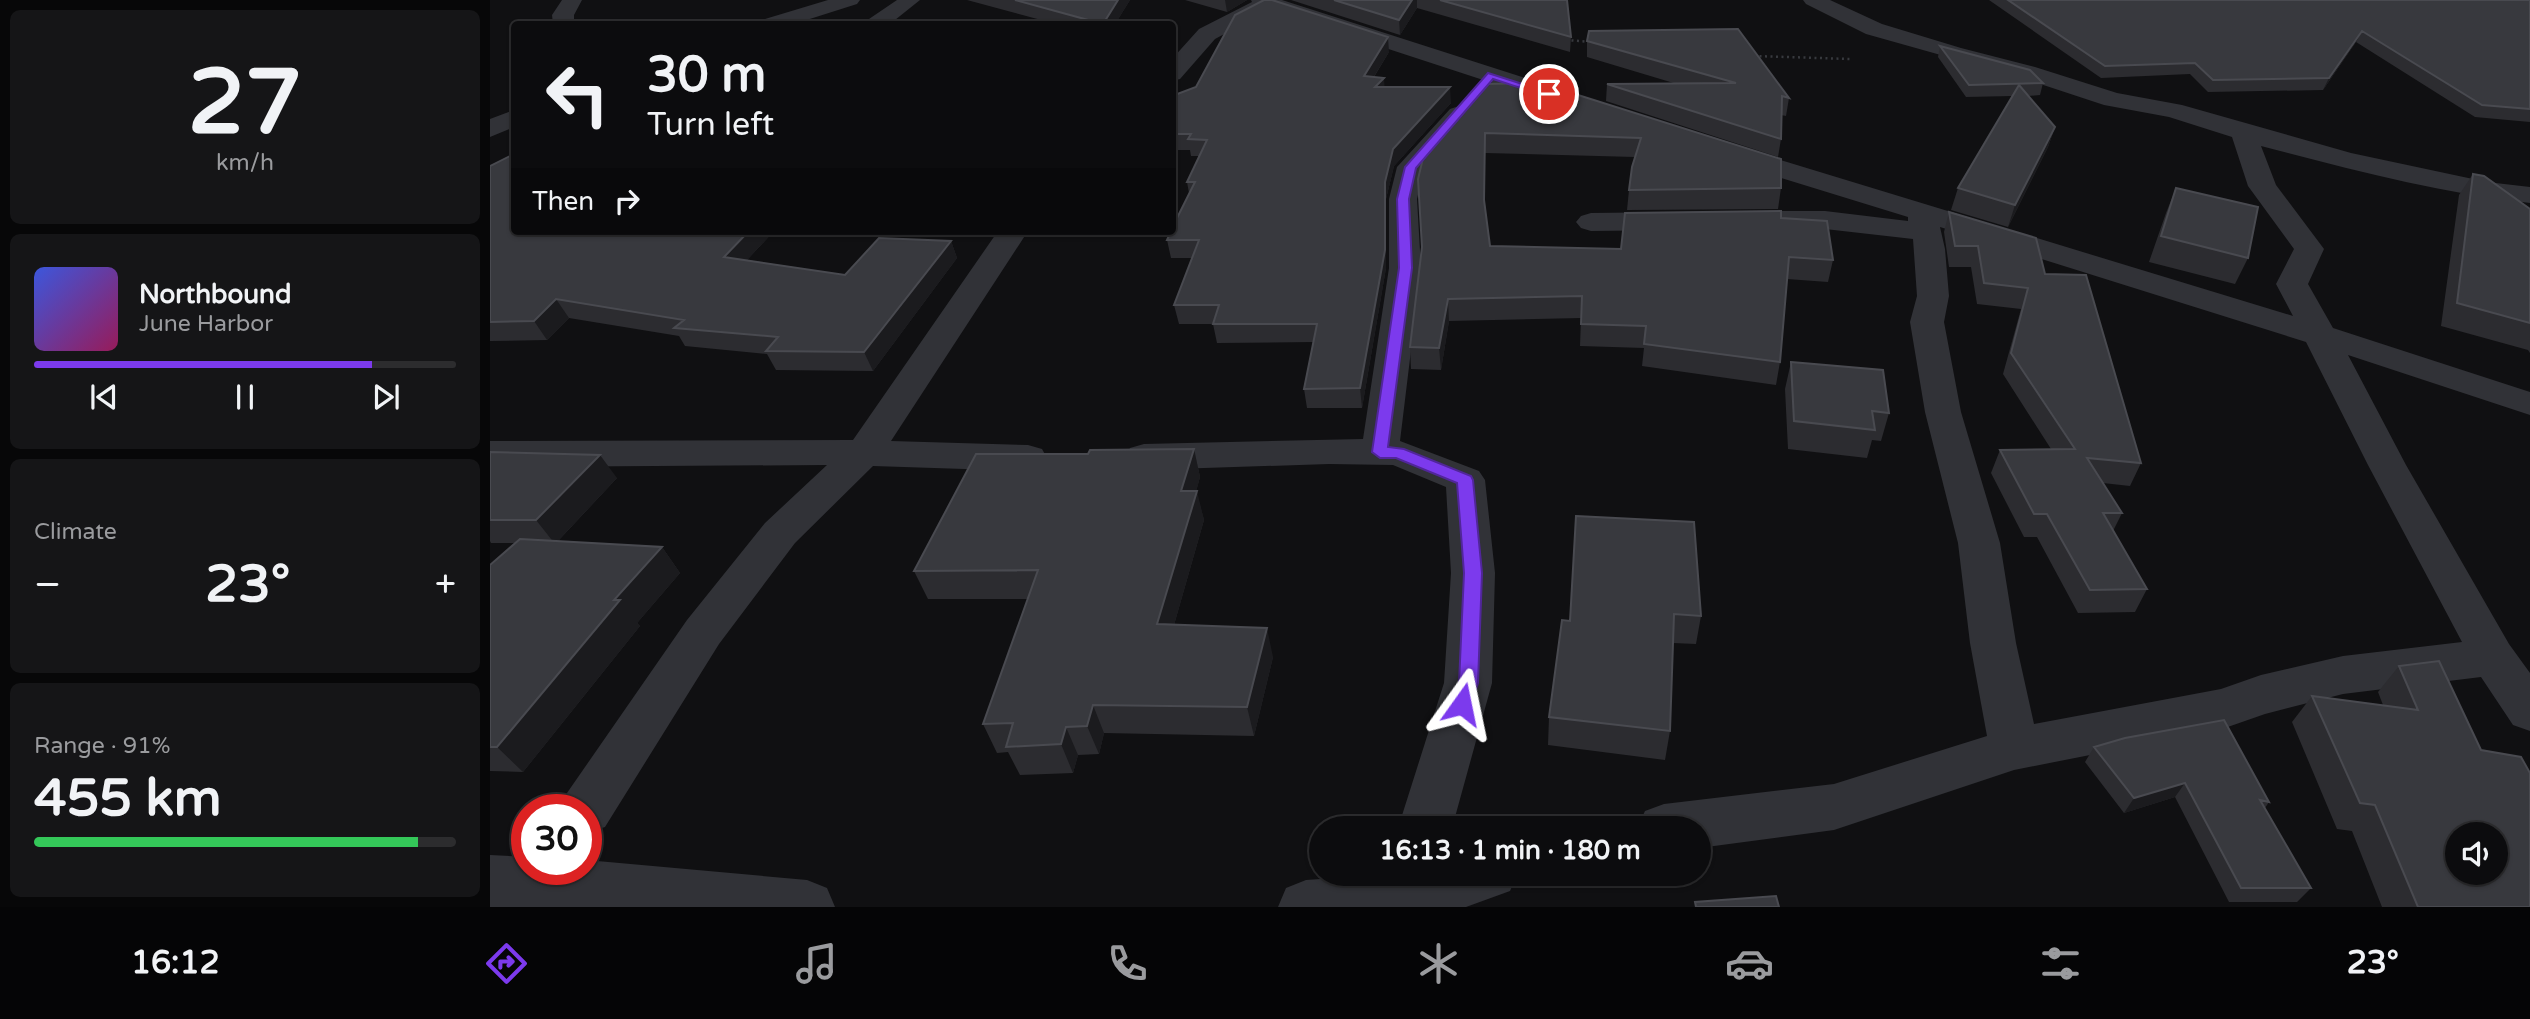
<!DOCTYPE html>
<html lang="en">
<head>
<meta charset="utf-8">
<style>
	:root { --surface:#0c0c0e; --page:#151517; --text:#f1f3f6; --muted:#9a9b9e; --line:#2c2c2e; --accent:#7c3aed }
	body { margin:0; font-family:"Varela Round",sans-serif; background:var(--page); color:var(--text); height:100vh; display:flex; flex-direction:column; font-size:26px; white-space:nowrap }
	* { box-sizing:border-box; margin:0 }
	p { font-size:23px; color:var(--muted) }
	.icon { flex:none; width:38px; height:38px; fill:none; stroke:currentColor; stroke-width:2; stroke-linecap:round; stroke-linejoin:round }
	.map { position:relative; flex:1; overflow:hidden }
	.sheet { display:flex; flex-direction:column; gap:10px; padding:10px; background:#070708; width:490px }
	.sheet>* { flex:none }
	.banner { position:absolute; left:21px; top:21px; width:665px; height:214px; border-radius:7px; box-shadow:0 2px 5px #0004,0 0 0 2px var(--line); background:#0c0c0e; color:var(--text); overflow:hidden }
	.buttons { position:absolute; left:1955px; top:822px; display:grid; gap:14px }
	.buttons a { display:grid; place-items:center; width:63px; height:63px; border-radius:50%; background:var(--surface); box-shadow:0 2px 5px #0004,0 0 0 2px var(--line); font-size:35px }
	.speed { position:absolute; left:21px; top:794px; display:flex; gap:14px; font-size:35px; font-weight:700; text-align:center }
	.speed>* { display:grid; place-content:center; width:91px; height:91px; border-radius:50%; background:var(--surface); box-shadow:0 2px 5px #0004,0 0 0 2px var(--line); line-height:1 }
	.speed .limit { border:10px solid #d22; background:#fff; color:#111 }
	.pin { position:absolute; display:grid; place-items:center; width:60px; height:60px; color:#fff; margin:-30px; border:4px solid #fff; border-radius:50%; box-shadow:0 2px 7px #0007 }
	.me { position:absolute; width:77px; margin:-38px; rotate:12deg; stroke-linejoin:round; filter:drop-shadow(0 0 5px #0008) }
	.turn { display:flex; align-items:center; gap:24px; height:147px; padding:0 21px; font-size:32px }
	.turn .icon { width:91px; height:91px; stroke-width:2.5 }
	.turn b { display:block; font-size:49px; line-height:60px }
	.then { display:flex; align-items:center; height:66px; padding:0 21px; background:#0003; gap:14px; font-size:26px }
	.big { font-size:52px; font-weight:700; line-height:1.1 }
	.sheet .widget { flex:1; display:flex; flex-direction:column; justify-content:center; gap:10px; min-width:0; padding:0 24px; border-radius:10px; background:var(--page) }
	.sheet .dial { align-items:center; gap:0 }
	.dial b { font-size:91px; line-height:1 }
	.song { display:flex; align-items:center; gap:21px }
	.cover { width:84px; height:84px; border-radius:10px; background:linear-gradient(135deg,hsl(230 70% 55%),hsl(330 70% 35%)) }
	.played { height:7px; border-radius:4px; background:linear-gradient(90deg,var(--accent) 80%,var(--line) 80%) }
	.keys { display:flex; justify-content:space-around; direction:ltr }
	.heat { display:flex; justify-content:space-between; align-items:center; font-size:38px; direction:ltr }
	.charge { height:10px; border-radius:5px; background:linear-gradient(90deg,#34c759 91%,var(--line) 0) }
	.trip { position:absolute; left:819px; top:816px; width:402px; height:70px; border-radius:35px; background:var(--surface); box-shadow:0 2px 5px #0004,0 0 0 2px var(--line); font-weight:700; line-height:70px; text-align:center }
	.dock { display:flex; height:112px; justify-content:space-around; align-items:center; background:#050506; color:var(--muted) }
	.dock .icon { width:49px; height:49px }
	.dock .active { color:var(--accent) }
	.dock b { font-size:32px; color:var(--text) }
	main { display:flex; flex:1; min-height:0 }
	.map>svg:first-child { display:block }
</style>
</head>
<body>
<main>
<section class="sheet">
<div class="widget dial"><b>27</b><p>km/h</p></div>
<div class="widget">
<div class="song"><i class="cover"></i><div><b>Northbound</b><p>June Harbor</p></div></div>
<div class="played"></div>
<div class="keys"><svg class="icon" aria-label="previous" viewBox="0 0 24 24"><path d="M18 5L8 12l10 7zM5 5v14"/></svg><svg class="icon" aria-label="pause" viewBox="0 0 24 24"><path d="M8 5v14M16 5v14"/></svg><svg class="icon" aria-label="next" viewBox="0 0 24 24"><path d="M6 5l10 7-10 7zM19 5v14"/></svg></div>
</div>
<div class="widget"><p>Climate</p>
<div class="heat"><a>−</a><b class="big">23°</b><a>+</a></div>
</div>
<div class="widget"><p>Range · 91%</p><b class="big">455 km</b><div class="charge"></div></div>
</section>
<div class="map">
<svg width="2040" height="907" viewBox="0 0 2040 907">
	<rect width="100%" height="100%" fill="#101012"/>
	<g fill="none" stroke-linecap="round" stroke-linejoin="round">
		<path stroke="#37393e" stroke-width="2.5" stroke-dasharray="2 3.5" stroke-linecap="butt" d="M 1076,40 L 1102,42
			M 1264,56 L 1360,59"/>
		<path fill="#313237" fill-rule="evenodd" d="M 72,0 L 92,0 L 84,15 L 84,24 L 63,24 L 62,15 Z
			M 338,0 L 370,0 L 367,4 L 304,24 L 272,24 L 275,19 Z
			M 407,0 L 430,0 L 400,24 L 377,24 L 379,19 Z
			M 761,0 L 792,0 L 1088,95 L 1091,100 L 1088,105 L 1079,107 L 1070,105 L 779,10 L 725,39 L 690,79 L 682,81 L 682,59 L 709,29 L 762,2 Z
			M 1313,0 L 1340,0 L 1392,24 L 1471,48 L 1545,67 L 1627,93 L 1692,105 L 1861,153 L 1997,182 L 2040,187 L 2040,203 C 1949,193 1859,169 1771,146 L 1786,185 L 1834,249 L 1818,284 L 1843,328 L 2040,392 L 2040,415 L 1858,355 L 1916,465 L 2019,644 L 2040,673 L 2040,731 L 2023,725 L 1991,677 L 1853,694 L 1775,714 L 1732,729 L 1524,770 L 1344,830 L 1209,848 L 1209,828 L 1147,828 L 1155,811 L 1174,804 L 1344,784 L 1497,736 L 1480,643 L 1468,543 L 1435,412 L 1420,322 L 1427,296 L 1423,239 L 1335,229 L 1269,229 L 1259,226 L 1254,220 L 1259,214 L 1269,211 L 1335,211 L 1418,221 L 1418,217 L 1233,160 L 1229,154 L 1233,148 L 1242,146 L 1251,148 L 1803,316 L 1786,284 L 1804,249 L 1758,186 L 1742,137 L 1679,117 L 1614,105 L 1529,77 L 1376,34 L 1316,4 ZM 1450,227 L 1816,342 L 1878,465 L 1972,642 L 1853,656 L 1771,675 L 1731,689 L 1544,724 L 1526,643 L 1510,543 L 1471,412 L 1454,322 L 1459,296 L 1455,249 Z
			M 969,106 L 978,109 L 982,114 L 934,169 L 927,199 L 931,268 L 910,441 L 989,471 L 995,480 L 1005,573 L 1002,683 L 962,828 L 908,828 L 954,683 L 961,573 L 956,487 L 903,465 L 839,464 L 654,470 L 640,466 L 635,457 L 640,448 L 654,444 L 873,439 L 899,268 L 899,199 L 907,167 L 960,109 Z
			M 24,110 L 24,127 L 0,137 L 0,119 Z
			M 1188,212 L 1198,215 L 1203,221 L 1198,227 L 1188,230 L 1101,231 L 1091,228 L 1086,222 L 1091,216 L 1101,213 Z
			M 508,231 L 538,231 L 401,441 L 538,445 L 552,449 L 557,458 L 552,467 L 538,471 L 383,466 L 305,543 L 229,644 L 115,827 L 96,833 L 96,810 L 70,810 L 77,793 L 197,620 L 275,523 L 337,465 L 0,467 L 0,441 L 363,440 Z
			M 0,855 L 37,857 L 37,870 L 96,870 L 96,860 L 317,880 L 337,888 L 345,907 L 0,907 Z
			M 917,873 L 1028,873 L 1020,891 L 976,907 L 788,907 L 796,888 L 816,880 Z"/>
	</g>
	<path fill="#2c2c30" d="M 477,0 L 640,0 L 625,24 L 566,24 Z
		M 695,0 L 757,0 L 737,12 Z
		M 801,0 L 1077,0 L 1081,37 L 1080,52 L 927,8 L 910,35 Z
		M 1499,0 L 2040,0 L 2040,122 L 1985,117 L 1866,42 L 1833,90 L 1718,92 L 1700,74 L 1611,78 Z
		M 1097,41 L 1299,98 L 1296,116 L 1291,115 L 1291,139 L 1288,157 L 1116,101 L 1117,84 L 1187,84 L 1097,57 Z
		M 1450,46 L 1553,83 L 1550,95 L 1538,96 L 1565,127 L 1558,147 L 1518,227 L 1461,210 L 1468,188 L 1522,96 L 1476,97 L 1448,57 Z
		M 899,52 L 884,77 L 894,78 L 894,87 L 961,103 L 904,166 L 896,199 L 896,268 L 872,408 L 817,408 L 814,389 L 823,342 L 727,343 L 723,324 L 689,324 L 684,305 L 703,258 L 681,258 L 677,240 L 699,193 L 697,182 L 709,156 L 701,156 L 700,150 L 682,150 L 682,96 Z
		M 1050,83 L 1291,188 L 1288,209 L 1137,210 L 1139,190 L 1145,157 L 995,153 L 995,204 L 1000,246 L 1131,249 L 1291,218 L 1343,260 L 1338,282 L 1297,279 L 1290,362 L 1286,385 L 1152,366 L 1154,348 L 1090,346 L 1091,318 L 959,321 L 951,370 L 921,369 L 920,347 L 932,247 L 928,179 Z
		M 0,166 L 24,231 L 284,231 L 257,260 L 355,275 L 461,241 L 467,258 L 383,371 L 286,370 L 277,354 L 195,346 L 189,336 L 79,318 L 57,340 L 0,341 Z
		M 1983,174 L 2040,209 L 2040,353 L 2038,350 L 1951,326 L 1969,195 Z
		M 1686,188 L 1758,258 L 1745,284 L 1659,262 L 1676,213 Z
		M 1459,212 L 1555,274 L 1651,463 L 1640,486 L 1613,483 L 1632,513 L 1623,531 L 1657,589 L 1645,612 L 1588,613 L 1547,537 L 1534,537 L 1501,473 L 1510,450 L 1561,449 L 1513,374 L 1531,309 L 1487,304 L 1481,267 L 1459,267 L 1454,232 Z
		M 1301,362 L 1399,413 L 1391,441 L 1382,440 L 1377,458 L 1298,449 L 1295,389 Z
		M 704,449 L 710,477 L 706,491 L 714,520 L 684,625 L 783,657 L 764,736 L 614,733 L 609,754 L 588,755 L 583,773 L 530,775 L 518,752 L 507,753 L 493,724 L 538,599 L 438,599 L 424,571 L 598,454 Z
		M 0,452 L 127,478 L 68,541 L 172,547 L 190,573 L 147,623 L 150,626 L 33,772 L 0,771 L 0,565 L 25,543 L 1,543 L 0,541 Z
		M 1086,516 L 1211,616 L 1206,644 L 1183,643 L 1180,731 L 1175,760 L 1058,745 L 1059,717 L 1080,621 Z
		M 1909,666 L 2040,907 L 1892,907 L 1862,831 L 1847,829 L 1802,722 L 1822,696 L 1893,705 L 1888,692 Z
		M 1604,747 L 1779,802 L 1775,808 L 1821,888 L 1807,902 L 1739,902 L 1685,797 L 1634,813 L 1595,762 Z"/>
	<path fill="#1b1b1e" d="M 628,0 L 640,0 L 625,24 L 613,24 Z
		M 735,0 L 757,0 L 737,12 Z
		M 922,0 L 927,0 L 927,8 L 910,35 L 909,20 Z
		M 1872,31 L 1866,42 L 1833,90 L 1839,78 Z
		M 898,37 L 899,52 L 875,91 L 874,76 Z
		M 894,78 L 895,94 L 885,87 Z
		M 960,87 L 961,103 L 904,166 L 896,199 L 896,268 L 872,408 L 870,388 L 895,182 L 903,149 Z
		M 1565,127 L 1558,147 L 1518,227 L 1525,205 Z
		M 259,231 L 284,231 L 243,275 L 234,257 Z
		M 461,241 L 467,258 L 383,371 L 374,352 Z
		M 66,299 L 79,318 L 57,340 L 44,321 Z
		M 958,299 L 959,321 L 951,370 L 949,348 Z
		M 704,449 L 710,477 L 699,519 L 707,491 L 714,520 L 676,653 L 667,624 L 691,491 Z
		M 110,455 L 127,478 L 65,544 L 46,520 Z
		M 172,547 L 190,573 L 147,623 L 150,626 L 33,772 L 7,747 L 124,600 Z
		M 777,628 L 783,657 L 764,736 L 757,707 Z
		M 603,705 L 614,733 L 609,754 L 597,726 Z
		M 576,727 L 588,755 L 583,773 L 571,744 Z
		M 1695,783 L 1685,797 L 1634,813 L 1644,798 Z"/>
	<path fill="#38393e" stroke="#494a50" stroke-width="2" fill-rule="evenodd" d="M 525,0 L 628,0 L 613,24 Z
		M 774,0 L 782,0 L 898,37 L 874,76 L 894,78 L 885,87 L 960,87 L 903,149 L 895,182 L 895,250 L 870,388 L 814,389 L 827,324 L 723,324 L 729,305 L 684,305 L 709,240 L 677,240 L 681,231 L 682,231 L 682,228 L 705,182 L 697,182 L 717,140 L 698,139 L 701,134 L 682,134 L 682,96 L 706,87 L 745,15 Z
		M 844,0 L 922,0 L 909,20 Z
		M 950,0 L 1077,0 L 1081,37 Z
		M 1518,0 L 2040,0 L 2040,109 L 1992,105 L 1872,31 L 1839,78 L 1723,80 L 1705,63 L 1615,66 Z
		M 1248,29 L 1299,98 L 1292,96 L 1291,139 L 1117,84 L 1246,83 L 1097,41 L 1099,31 Z
		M 1450,46 L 1540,70 L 1553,83 L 1479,85 Z
		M 1050,83 L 1291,159 L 1291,188 L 1139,190 L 1142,167 L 1151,138 L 995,133 L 994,200 L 1000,246 L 1131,249 L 1135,213 L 1291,211 L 1291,218 L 1337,221 L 1343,260 L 1299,257 L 1290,362 L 1154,344 L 1156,326 L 1091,324 L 1092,296 L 958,299 L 949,348 L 920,347 L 932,247 L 928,179 L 935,150 L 994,84 Z
		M 1529,85 L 1565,127 L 1525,205 L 1468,188 Z
		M 24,154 L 24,231 L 259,231 L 234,257 L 355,275 L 389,238 L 461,241 L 374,352 L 276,351 L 288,337 L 184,328 L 194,320 L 66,299 L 44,321 L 0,322 L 0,166 Z
		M 1983,174 L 1994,176 L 2040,209 L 2040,323 L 1967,303 Z
		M 1686,188 L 1768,207 L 1758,258 L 1671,236 Z
		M 1459,212 L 1546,238 L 1555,274 L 1596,275 L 1651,463 L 1597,458 L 1632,513 L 1613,513 L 1657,589 L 1600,590 L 1557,514 L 1544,514 L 1510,450 L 1585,449 L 1521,353 L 1538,288 L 1494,283 L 1488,246 L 1465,246 Z
		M 1301,362 L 1393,370 L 1399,413 L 1382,411 L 1385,430 L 1304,421 Z
		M 704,449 L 691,491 L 707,491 L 667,624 L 777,628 L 757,707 L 603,705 L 597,726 L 576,727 L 571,744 L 516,747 L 523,723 L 493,724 L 548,570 L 424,571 L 486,454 L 598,454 L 600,450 Z
		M 0,452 L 110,455 L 46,520 L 0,520 Z
		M 1086,516 L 1204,522 L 1211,616 L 1184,614 L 1180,731 L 1059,717 L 1072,620 L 1080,621 Z
		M 30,539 L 172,547 L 124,600 L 130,600 L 7,747 L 0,747 L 0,565 Z
		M 1949,661 L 1991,750 L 2031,757 L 2040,773 L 2040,907 L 1928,907 L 1885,805 L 1870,803 L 1822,696 L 1928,710 L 1909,666 ZM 1967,835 L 2006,835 L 2006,873 L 1967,873 Z
		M 1734,720 L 1779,802 L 1770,800 L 1821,888 L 1751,888 L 1695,783 L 1644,798 L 1604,747 L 1635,738 Z
		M 1286,896 L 1289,907 L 1206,907 L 1205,902 Z"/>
	<path fill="#7c3aed" stroke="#51269a" stroke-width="2" d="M 998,73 L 1064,94 L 1055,96 L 1003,79 L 926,168 L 919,199 L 922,268 L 898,447 L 914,449 L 981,476 L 983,480 L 992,573 L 988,683 L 979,710 L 972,713 L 965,710 L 962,704 L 969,683 L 974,573 L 967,483 L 906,458 L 890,458 L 882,452 L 909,268 L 907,199 L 915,167 Z"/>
</svg>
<div class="buttons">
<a><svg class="icon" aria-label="sound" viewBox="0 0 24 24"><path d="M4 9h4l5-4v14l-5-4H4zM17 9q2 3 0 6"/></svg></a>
</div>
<div class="speed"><div class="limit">30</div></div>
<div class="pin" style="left:1059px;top:94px;background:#d93025"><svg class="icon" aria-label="arrive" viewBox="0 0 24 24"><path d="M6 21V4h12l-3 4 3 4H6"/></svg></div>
<svg class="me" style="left:972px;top:704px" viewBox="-20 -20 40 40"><path d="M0-17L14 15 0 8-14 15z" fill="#7c3aed" stroke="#fff" stroke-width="4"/></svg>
<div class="trip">16:13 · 1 min · 180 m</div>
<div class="banner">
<div class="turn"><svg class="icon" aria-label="left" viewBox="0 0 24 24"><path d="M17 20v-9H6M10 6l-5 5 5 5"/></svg><div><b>30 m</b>Turn left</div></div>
<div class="then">Then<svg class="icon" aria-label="right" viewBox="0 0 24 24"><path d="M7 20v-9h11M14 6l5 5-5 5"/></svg></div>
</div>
</div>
</main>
<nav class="dock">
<b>16:12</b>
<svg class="icon active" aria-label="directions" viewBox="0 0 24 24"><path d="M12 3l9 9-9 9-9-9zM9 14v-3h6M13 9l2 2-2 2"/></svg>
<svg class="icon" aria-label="music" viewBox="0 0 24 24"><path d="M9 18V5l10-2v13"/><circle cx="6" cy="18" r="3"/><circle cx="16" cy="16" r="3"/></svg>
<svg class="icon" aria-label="phone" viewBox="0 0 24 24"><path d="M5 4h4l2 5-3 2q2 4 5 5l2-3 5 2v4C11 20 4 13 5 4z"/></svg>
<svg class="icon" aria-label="climate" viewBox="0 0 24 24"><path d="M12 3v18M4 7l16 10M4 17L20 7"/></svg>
<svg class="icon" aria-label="car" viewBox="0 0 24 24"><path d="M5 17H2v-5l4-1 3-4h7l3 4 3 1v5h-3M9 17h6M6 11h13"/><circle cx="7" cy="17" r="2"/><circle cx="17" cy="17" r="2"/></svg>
<svg class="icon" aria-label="filters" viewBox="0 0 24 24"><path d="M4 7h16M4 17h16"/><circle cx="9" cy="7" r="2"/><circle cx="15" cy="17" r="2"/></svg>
<b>23°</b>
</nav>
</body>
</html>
